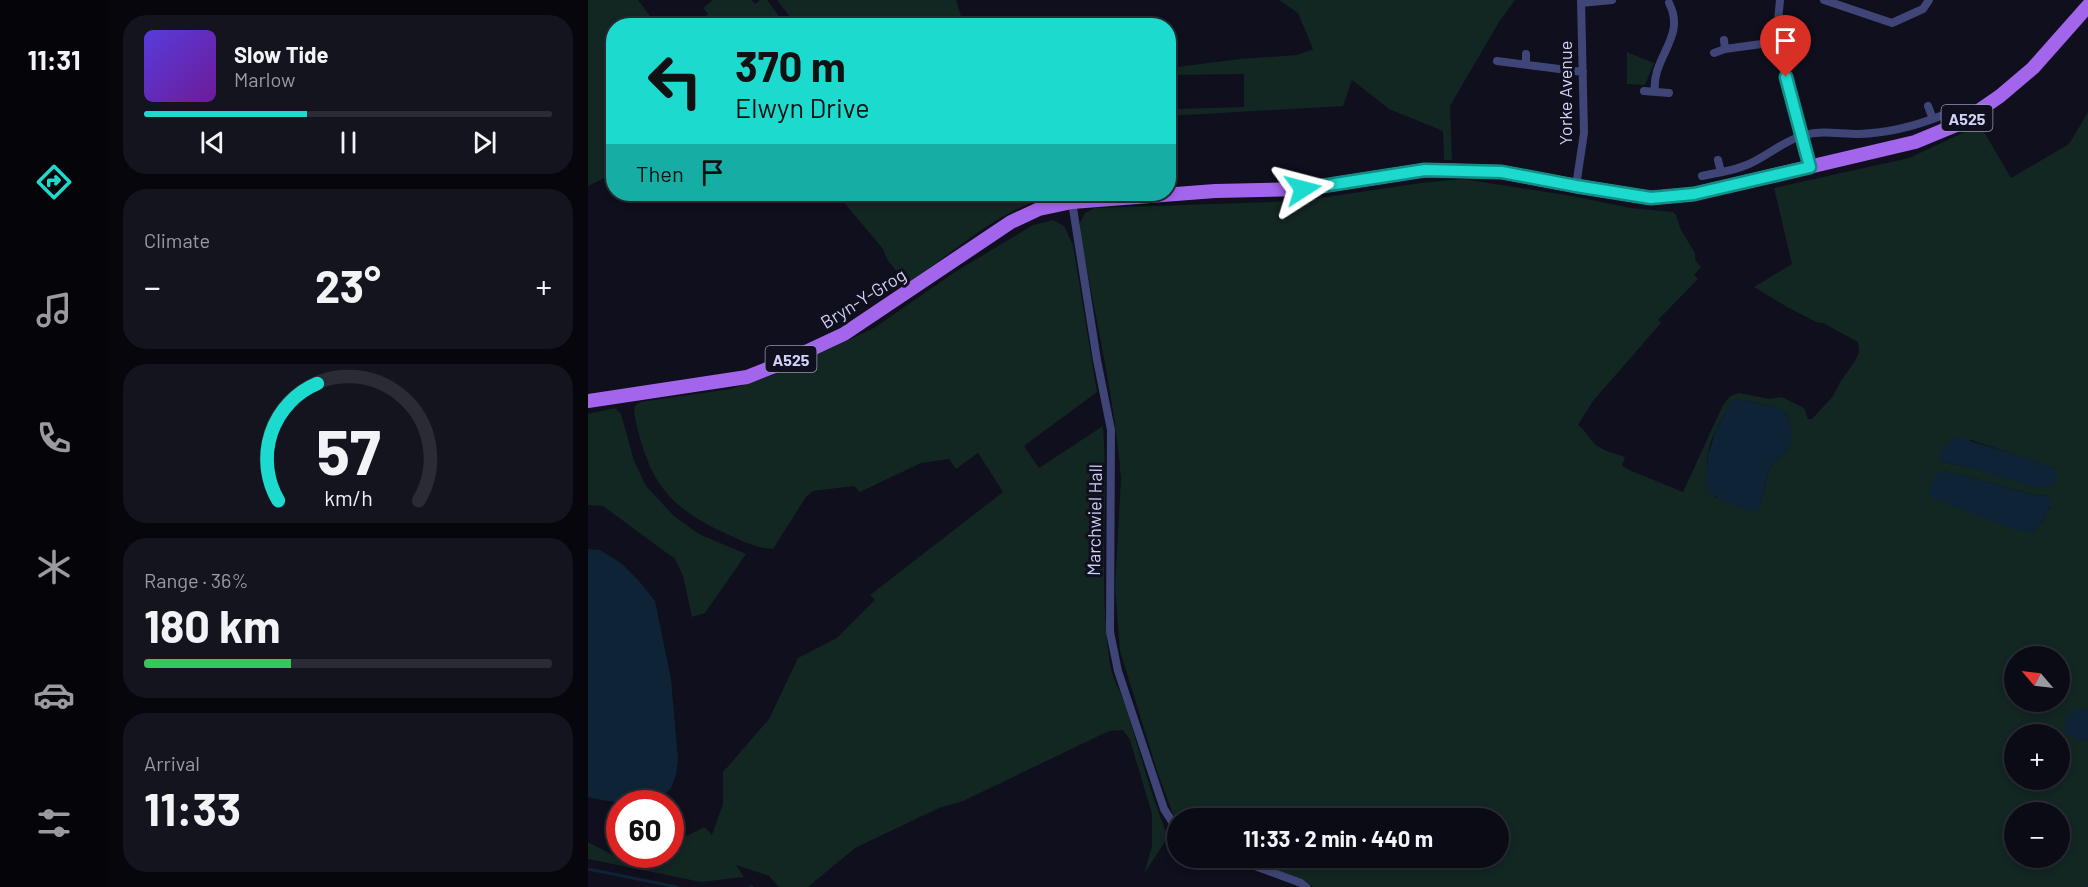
<!DOCTYPE html>
<html lang="en">
<head>
<meta charset="utf-8">
<style>
	:root { --surface:#0b0b16; --page:#14141f; --text:#f1f3f6; --muted:#9a9ba1; --line:#2b2b35; --accent:#1cdace }
	body { margin:0; font-family:Barlow,sans-serif; background:var(--page); color:var(--text); height:100vh; display:flex; flex-direction:column; font-size:22px; white-space:nowrap }
	* { box-sizing:border-box; margin:0 }
	p { font-size:20px; color:var(--muted) }
	.icon { flex:none; width:33px; height:33px; fill:none; stroke:currentColor; stroke-width:2; stroke-linecap:round; stroke-linejoin:round }
	.map { position:relative; flex:1; overflow:hidden }
	.drawer { display:flex; flex-direction:column; gap:15px; padding:15px; background:#06060c; width:480px }
	.drawer>* { flex:none }
	.banner { position:absolute; left:18px; top:18px; width:570px; height:183px; border-radius:24px; box-shadow:0 3px 9px #0003,0 0 0 2px var(--line); background:#1cdace; color:#111; overflow:hidden }
	.needle { width:39px; rotate:298deg }
	.buttons { position:absolute; left:1416px; top:646px; display:grid; gap:12px }
	.buttons a { display:grid; place-items:center; width:66px; height:66px; border-radius:50%; background:var(--surface); box-shadow:0 3px 9px #0003,0 0 0 2px var(--line); font-size:30px }
	.speed { position:absolute; left:18px; top:790px; display:flex; gap:12px; font-size:30px; font-weight:700; text-align:center }
	.speed>* { display:grid; place-content:center; width:78px; height:78px; border-radius:50%; background:var(--surface); box-shadow:0 3px 9px #0003,0 0 0 2px var(--line); line-height:1 }
	.speed .limit { border:9px solid #d22; background:#fff; color:#111 }
	.pin { position:absolute; display:grid; place-items:center; width:51px; height:51px; color:#fff; margin:-62px -26px; border-radius:50% 50% 50% 0; rotate:-45deg; box-shadow:0 0 6px #0007 }
	.pin .icon { rotate:45deg }
	.me { position:absolute; width:66px; margin:-33px; rotate:81deg; stroke-linejoin:round; filter:drop-shadow(0 0 4px #0008) }
	.turn { display:flex; align-items:center; gap:21px; height:126px; padding:0 30px; font-size:27px }
	.turn .icon { width:78px; height:78px; stroke-width:2.5 }
	.turn b { display:block; font-size:42px; line-height:51px }
	.then { display:flex; align-items:center; height:57px; padding:0 30px; background:#0003; gap:12px; font-size:22px }
	.big { font-size:45px; font-weight:700; line-height:1.1 }
	.drawer .widget { flex:1; display:flex; flex-direction:column; justify-content:center; gap:9px; min-width:0; padding:0 21px; border-radius:24px; background:var(--page) }
	.drawer .dial { align-items:center; gap:0 }
	.dial svg { height:156px; overflow:visible; fill:none; stroke:var(--line); stroke-width:7; stroke-linecap:round; text-anchor:middle }
	.dial text { fill:var(--text); stroke:none }
	.song { display:flex; align-items:center; gap:18px }
	.cover { width:72px; height:72px; border-radius:9px; background:linear-gradient(135deg,hsl(250 70% 55%),hsl(280 70% 35%)) }
	.played { height:6px; border-radius:3px; background:linear-gradient(90deg,var(--accent) 40%,var(--line) 40%) }
	.keys { display:flex; justify-content:space-around; direction:ltr }
	.heat { display:flex; justify-content:space-between; align-items:center; font-size:33px; direction:ltr }
	.charge { height:9px; border-radius:4px; background:linear-gradient(90deg,#34c759 36%,var(--line) 0) }
	.trip { position:absolute; left:579px; top:808px; width:342px; height:60px; border-radius:30px; background:var(--surface); box-shadow:0 3px 9px #0003,0 0 0 2px var(--line); font-weight:700; line-height:60px; text-align:center }
	main { display:flex; flex:1; min-height:0 }
	.dock { display:flex; flex-direction:column; width:108px; justify-content:space-around; align-items:center; background:#040409; color:var(--muted) }
	.dock .icon { width:42px; height:42px }
	.dock .selected { color:var(--accent) }
	.dock b { font-size:27px; color:var(--text) }
	.map>svg:first-child { display:block }
</style>
</head>
<body>
<main>
<nav class="dock">
<b>11:31</b>
<svg class="icon selected" aria-label="directions" viewBox="0 0 24 24"><path d="M12 3l9 9-9 9-9-9zM9 14v-3h6M13 9l2 2-2 2"/></svg>
<svg class="icon" aria-label="music" viewBox="0 0 24 24"><path d="M9 18V5l10-2v13"/><circle cx="6" cy="18" r="3"/><circle cx="16" cy="16" r="3"/></svg>
<svg class="icon" aria-label="phone" viewBox="0 0 24 24"><path d="M5 4h4l2 5-3 2q2 4 5 5l2-3 5 2v4C11 20 4 13 5 4z"/></svg>
<svg class="icon" aria-label="climate" viewBox="0 0 24 24"><path d="M12 3v18M4 7l16 10M4 17L20 7"/></svg>
<svg class="icon" aria-label="car" viewBox="0 0 24 24"><path d="M5 17H2v-5l4-1 3-4h7l3 4 3 1v5h-3M9 17h6M6 11h13"/><circle cx="7" cy="17" r="2"/><circle cx="17" cy="17" r="2"/></svg>
<svg class="icon" aria-label="filters" viewBox="0 0 24 24"><path d="M4 7h16M4 17h16"/><circle cx="9" cy="7" r="2"/><circle cx="15" cy="17" r="2"/></svg>
</nav>
<section class="drawer">
<div class="widget">
<div class="song"><i class="cover"></i><div><b>Slow Tide</b><p>Marlow</p></div></div>
<div class="played"></div>
<div class="keys"><svg class="icon" aria-label="previous" viewBox="0 0 24 24"><path d="M18 5L8 12l10 7zM5 5v14"/></svg><svg class="icon" aria-label="pause" viewBox="0 0 24 24"><path d="M8 5v14M16 5v14"/></svg><svg class="icon" aria-label="next" viewBox="0 0 24 24"><path d="M6 5l10 7-10 7zM19 5v14"/></svg></div>
</div>
<div class="widget"><p>Climate</p>
<div class="heat"><a>−</a><b class="big">23°</b><a>+</a></div>
</div>
<div class="widget dial"><svg viewBox="0 0 100 80">
<path d="M14 69A42 42 0 1 1 86 69"/>
<path d="M14 69A42 42 0 0 1 34 9" stroke="#1cdace"/>
<text x="50" y="56" font-size="32" font-weight="700">57</text>
<text x="50" y="72" font-size="11">km/h</text>
</svg></div>
<div class="widget"><p>Range · 36%</p><b class="big">180 km</b><div class="charge"></div></div>
<div class="widget"><p>Arrival</p><b class="big">11:33</b></div>
</section>
<div class="map">
<svg width="1500" height="887" viewBox="0 0 1500 887">
	<rect width="100%" height="100%" fill="#0f0f1d"/>
	<path fill="#122622" fill-rule="evenodd" d="M 0,0 L 50,0 L 69,25 L 26,26 L 25,174 L 0,186 Z
		M 125,0 L 163,0 L 167,4 L 172,0 L 179,0 L 198,25 L 113,25 L 113,20 L 120,14 L 115,8 Z
		M 189,0 L 368,0 L 376,25 L 208,25 Z
		M 691,0 L 927,0 L 911,22 L 862,106 L 864,160 L 856,160 L 855,131 L 801,109 L 764,80 L 755,106 L 581,116 L 581,68 L 652,59 L 709,55 L 725,49 L 710,13 ZM 656,74 L 656,107 L 588,109 L 587,75 Z
		M 1039,52 L 1066,63 L 1057,85 L 1039,84 Z
		M 1500,112 L 1500,709 L 1497,708 L 1493,741 L 1500,739 L 1500,887 L 725,887 L 705,876 L 655,858 L 910,858 L 910,819 L 590,819 L 589,821 L 586,817 L 570,774 L 532,651 L 527,587 L 533,478 C 526,392 505,309 491,225 L 497,213 L 506,208 L 711,201 L 833,183 L 875,179 L 984,196 L 1043,208 L 1085,212 L 1088,215 L 1093,230 L 1107,253 L 1107,260 L 1113,267 L 1106,275 L 1110,279 L 1070,320 L 1073,323 L 1005,401 L 990,425 C 997,430 1000,437 1006,443 C 1014,451 1026,453 1037,457 L 1034,466 L 1046,472 L 1095,492 L 1135,405 L 1142,396 L 1151,393 L 1182,399 L 1194,397 L 1216,408 L 1220,419 L 1224,419 L 1245,396 L 1252,382 L 1267,361 L 1271,352 L 1270,342 L 1235,323 L 1228,322 L 1199,307 L 1166,287 L 1204,264 L 1186,188 L 1321,158 L 1392,125 L 1423,178 L 1481,144 ZM 1148,399 L 1187,407 L 1197,412 L 1202,423 L 1200,449 L 1181,468 L 1172,507 L 1127,497 C 1125,486 1120,475 1119,464 C 1119,442 1134,415 1148,399 ZM 1383,440 L 1467,468 L 1377,466 L 1353,462 ZM 1354,471 L 1366,473 L 1450,496 L 1459,495 L 1462,507 L 1454,522 L 1445,532 L 1345,498 L 1341,491 ZM 1426,657 L 1472,657 L 1472,702 L 1426,702 ZM 1426,735 L 1472,735 L 1472,780 L 1426,780 ZM 1426,813 L 1472,813 L 1472,858 L 1426,858 Z
		M 249,194 L 474,194 C 425,202 383,238 344,266 C 335,272 331,277 322,281 L 312,275 L 300,261 L 295,249 Z
		M 465,220 L 476,226 L 485,245 L 509,392 L 436,446 L 451,468 L 515,426 C 521,505 510,585 522,664 C 524,678 533,692 538,707 C 551,750 563,795 580,837 L 556,874 L 564,846 L 564,814 L 542,740 L 535,730 L 521,731 L 375,801 L 351,808 L 267,848 L 220,887 L 191,887 L 181,876 L 148,865 L 156,877 L 113,882 L 0,859 L 0,842 L 48,867 L 65,855 L 82,855 L 83,843 L 117,827 L 124,835 L 135,804 L 135,772 L 181,719 L 210,658 L 249,638 L 287,600 L 282,595 L 415,492 L 390,453 L 368,469 L 361,459 L 333,463 L 272,492 L 266,486 L 225,491 L 218,497 L 185,549 C 169,548 156,542 141,535 C 78,507 60,480 46,413 L 47,406 L 52,402 L 143,389 L 185,375 L 286,328 L 367,272 L 445,225 Z
		M 27,408 L 33,414 L 46,461 L 58,486 L 86,516 L 111,534 L 158,554 L 117,613 L 104,617 L 95,576 L 87,559 L 15,506 L 0,505 L 0,414 Z"/>
	<path fill="#0f2336" d="M 1148,399 L 1187,407 L 1197,412 L 1202,423 L 1204,437 L 1200,449 L 1181,468 L 1172,507 L 1169,511 C 1155,511 1130,499 1119,491 L 1118,479 L 1120,455 L 1128,430 L 1143,402 Z
		M 1369,437 L 1455,463 C 1466,467 1471,469 1469,481 L 1463,486 L 1448,487 L 1377,466 L 1352,462 C 1353,449 1357,444 1369,437 Z
		M 1354,471 L 1366,473 L 1450,496 L 1459,495 L 1463,500 C 1461,513 1454,523 1445,532 L 1428,530 L 1344,498 L 1340,491 L 1349,472 Z
		M 0,549 L 12,550 L 33,563 L 51,581 L 67,601 L 83,679 L 90,759 L 88,775 L 83,788 L 69,802 C 45,804 24,803 0,797 Z
		M 1497,708 L 1500,709 L 1500,739 L 1493,741 L 1478,733 L 1476,724 L 1480,714 Z"/>
	<g fill="none" stroke-linecap="round" stroke-linejoin="round">
		<path stroke="#0f2336" stroke-width="3" d="M 0,869 L 89,887
			M 162,887 L 164,887
			M 1499,887 L 1500,884"/>
		<path stroke="#3f4677" stroke-width="8" d="M 1192,0 L 1188,42 L 1222,167
			M 1236,0 L 1304,23 L 1335,9 L 1341,0
			M 993,3 L 1024,0
			M 1136,40 L 1137,49
			M 1126,53 L 1137,49 L 1188,42
			M 909,61 L 995,72
			M 938,64 L 938,54
			M 1056,91 L 1081,93
			M 1067,91 C 1063,58 1099,37 1081,3
			M 1340,106 L 1345,119
			M 1130,160 L 1133,172
			M 1114,176 C 1132,172 1151,170 1167,161 C 1183,153 1198,140 1216,135 C 1234,130 1252,134 1271,134 C 1300,133 1328,126 1355,115
			M 988,186 L 996,133 L 993,0
			M 484,202 L 509,360 L 523,430 L 522,632 L 530,671 L 576,809 L 590,831
			M 645,858 L 713,883 L 718,887"/>
		<path stroke="#a365ec" stroke-width="14" d="M 0,401 L 159,377 L 192,364 L 256,334 L 423,222 L 451,209 L 484,202 L 627,191 L 715,189 L 837,170 L 913,172 L 988,186 L 1063,198 L 1106,194 L 1327,142 L 1373,123 L 1412,96 L 1445,68 L 1500,6"/>
	</g>
	<g fill="none" stroke-linecap="round" stroke-linejoin="round">
		<defs>
			<path id="route" d="M 715,189 L 837,170 L 914,172 L 988,186 L 1063,198 L 1106,194 L 1222,167 L 1198,77"/>
		</defs>
		<use href="#route" stroke="#128e86" stroke-width="15"/>
		<use href="#route" stroke="#1cdace" stroke-width="10"/>
	</g>
	<g text-anchor="middle" dominant-baseline="central" stroke-width="6" stroke-linejoin="round" paint-order="stroke">
		<g fill="#0f0f1d" stroke="#9798b7" stroke-width="1.5">
			<rect x="1353.5" y="105" width="51" height="26" rx="4.5"/>
			<rect x="177.5" y="346" width="51" height="26" rx="4.5"/>
		</g>
		<g font-size="16" font-weight="bold" fill="#d1d3f9">
			<text x="1379" y="118">A525</text>
			<text x="203" y="359">A525</text>
		</g>
		<g font-size="18" fill="#d1d3f9" stroke="#0f0f1d">
			<text transform="translate(977 93) rotate(-90)">Yorke Avenue</text>
			<text transform="translate(275 298) rotate(-32)">Bryn-Y-Grog</text>
			<text transform="translate(506 520) rotate(-89)">Marchwiel Hall</text>
		</g>
	</g>
</svg>
<div class="buttons">
<a><svg class="needle" viewBox="-14 -14 28 28"><path d="M0-13l5 13h-10z" fill="#e53935"/><path d="M0 13l5-13h-10z" fill="#9a9ba1"/></svg></a>
<a>+</a>
<a>−</a>
</div>
<div class="speed"><div class="limit">60</div></div>
<div class="pin" style="left:1198px;top:77px;background:#d93025"><svg class="icon" aria-label="arrive" viewBox="0 0 24 24"><path d="M6 21V4h12l-3 4 3 4H6"/></svg></div>
<svg class="me" style="left:715px;top:189px" viewBox="-20 -20 40 40"><path d="M0-17L14 15 0 8-14 15z" fill="#1cdace" stroke="#fff" stroke-width="4"/></svg>
<div class="trip">11:33 · 2 min · 440 m</div>
<div class="banner">
<div class="turn"><svg class="icon" aria-label="left" viewBox="0 0 24 24"><path d="M17 20v-9H6M10 6l-5 5 5 5"/></svg><div><b>370 m</b>Elwyn Drive</div></div>
<div class="then">Then<svg class="icon" aria-label="arrive" viewBox="0 0 24 24"><path d="M6 21V4h12l-3 4 3 4H6"/></svg></div>
</div>
</div>
</main>
</body>
</html>
